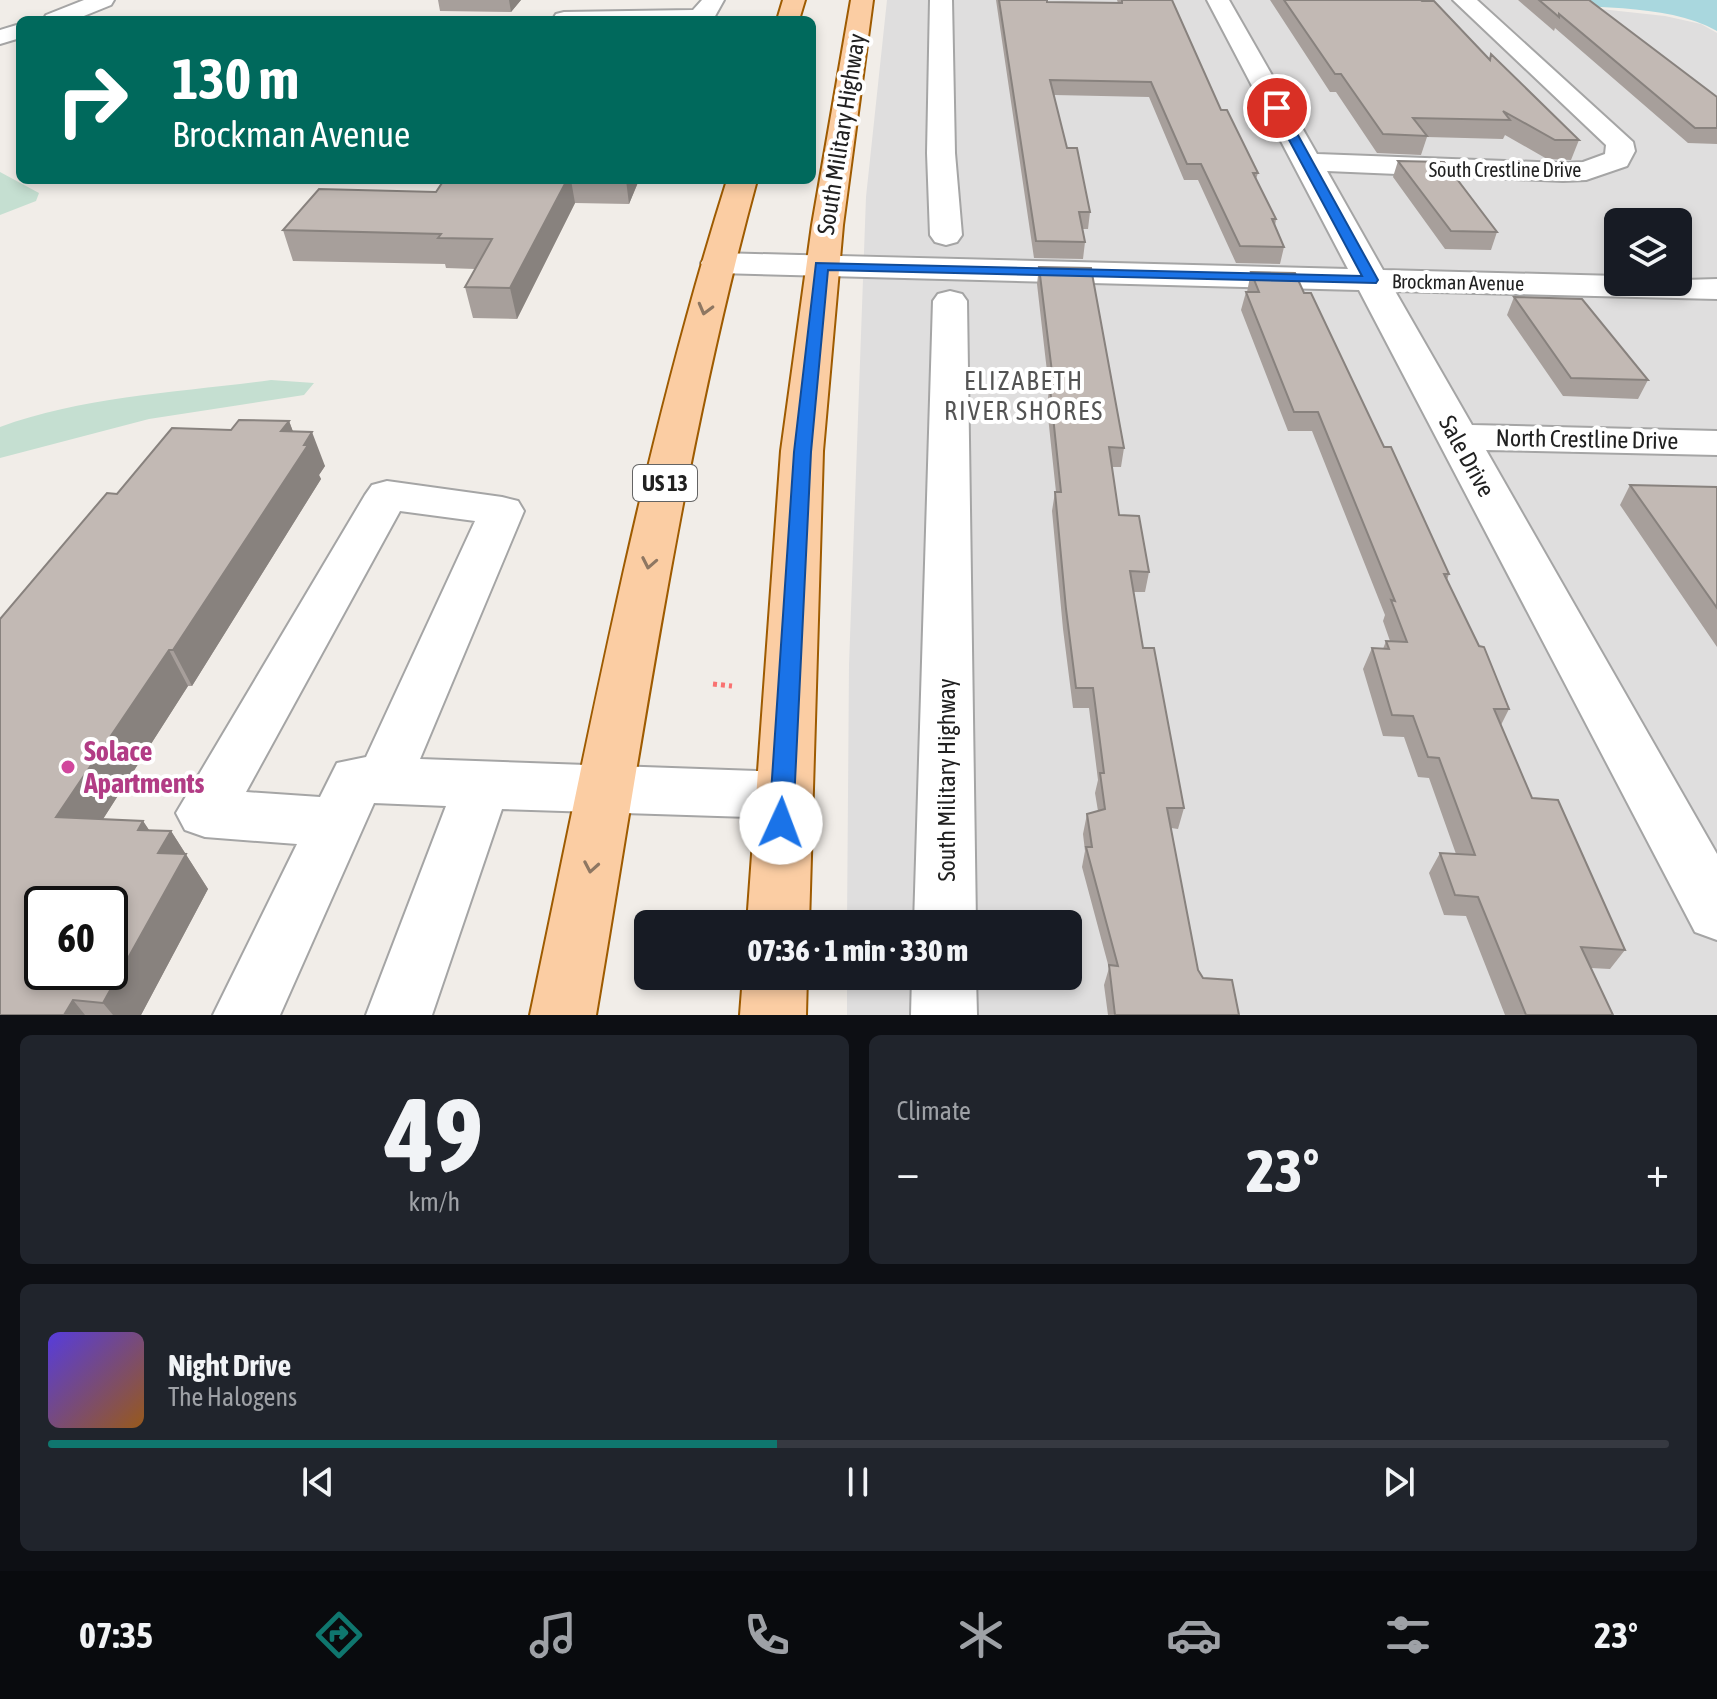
<!DOCTYPE html>
<html lang="en">
<head>
<meta charset="utf-8">
<style>
	:root { --surface:#171b24; --page:#20242c; --text:#f1f3f6; --muted:#9ea1a6; --line:#363941; --accent:#0f766e }
	body { margin:0; font-family:"Asap Condensed",sans-serif; background:var(--page); color:var(--text); height:100vh; display:flex; flex-direction:column; font-size:30px; white-space:nowrap }
	* { box-sizing:border-box; margin:0 }
	p { font-size:26px; color:var(--muted) }
	.icon { flex:none; width:44px; height:44px; fill:none; stroke:currentColor; stroke-width:2; stroke-linecap:round; stroke-linejoin:round }
	.map { position:relative; height:1015px; overflow:hidden }
	.drawer { display:flex; flex-direction:column; gap:20px; padding:20px; background:#0d0f14; flex:1 }
	.drawer>* { flex:none }
	.hud { position:absolute; left:16px; top:16px; width:800px; height:168px; border-radius:12px; box-shadow:0 4px 12px #0003; background:#00695c; color:#fff; overflow:hidden }
	.fabs { position:absolute; left:1604px; top:208px; display:grid; gap:16px }
	.fabs a { display:grid; place-items:center; width:88px; height:88px; border-radius:12px; background:var(--surface); box-shadow:0 4px 12px #0003; font-size:40px }
	.speed { position:absolute; left:24px; top:886px; display:flex; gap:16px; font-size:40px; font-weight:700; text-align:center }
	.speed>* { display:grid; place-content:center; width:104px; height:104px; border-radius:50%; background:var(--surface); box-shadow:0 4px 12px #0003; line-height:1 }
	.speed .limit { border:4px solid #111; border-radius:12px; background:#fff; color:#111 }
	.pin { position:absolute; display:grid; place-items:center; width:68px; height:68px; color:#fff; margin:-34px; border:4px solid #fff; border-radius:50%; box-shadow:0 2px 8px #0007 }
	.me { position:absolute; width:88px; margin:-44px; rotate:2deg; stroke-linejoin:round; filter:drop-shadow(0 0 6px #0008) }
	.turn { display:flex; align-items:center; gap:28px; height:168px; padding:0 24px; font-size:36px }
	.turn .icon { width:104px; height:104px; stroke-width:2.5 }
	.turn b { display:block; font-size:56px; line-height:68px }
	.big { font-size:60px; font-weight:800; line-height:1.1 }
	.drawer .tile { flex:1; display:flex; flex-direction:column; justify-content:center; gap:12px; min-width:0; padding:0 28px; border-radius:12px; background:var(--page) }
	.drawer .dial { align-items:center; gap:0 }
	.dial b { font-size:104px; line-height:1 }
	.song { display:flex; align-items:center; gap:24px }
	.cover { width:96px; height:96px; border-radius:12px; background:linear-gradient(135deg,hsl(250 70% 55%),hsl(30 70% 35%)) }
	.played { height:8px; border-radius:4px; background:linear-gradient(90deg,var(--accent) 45%,var(--line) 45%) }
	.keys { display:flex; justify-content:space-around; direction:ltr }
	.heat { display:flex; justify-content:space-between; align-items:center; font-size:44px; direction:ltr }
	.drawer .tiles { flex:1; display:grid; gap:20px; grid-template-columns:1fr 1fr }
	.tile:last-child { grid-column:span 2 }
	.trip { position:absolute; left:634px; top:910px; width:448px; height:80px; border-radius:12px; background:var(--surface); box-shadow:0 4px 12px #0003; font-weight:800; line-height:80px; text-align:center }
	.dock { display:flex; height:128px; justify-content:space-around; align-items:center; background:#090b0e; color:var(--muted) }
	.dock .icon { width:56px; height:56px }
	.dock .selected { color:var(--accent) }
	.dock b { font-size:36px; color:var(--text) }
	.map>svg:first-child { display:block }
</style>
</head>
<body>
<div class="map">
<svg width="1717" height="1015" viewBox="0 0 1717 1015">
	<rect width="100%" height="100%" fill="#f1ede8"/>
	<path fill="#dfdede" fill-rule="evenodd" d="M 887,0 L 1517,0 L 1665,16 L 1701,24 L 1717,33 L 1717,1015 L 847,1015 L 847,976 L 1068,976 L 1068,924 L 847,924 L 849,665 L 866,197 ZM 1618,222 L 1678,222 L 1678,282 L 1618,282 Z"/>
	<path fill="#c5dfd1" d="M 0,172 L 39,193 L 36,201 L 0,215 Z
		M 271,380 L 314,383 L 304,395 L 149,419 L 0,458 L 0,427 C 83,396 183,392 271,380 Z"/>
	<path fill="#a9d7de" d="M 1522,0 L 1717,0 L 1717,31 C 1664,1 1581,11 1522,0 Z"/>
	<g fill="none" stroke-linecap="round" stroke-linejoin="round">
		<defs>
			<path id="minor" d="M 84,0 L 114,0 L 111,5 L 74,20 L 43,20 L 46,15 Z
				M 702,0 L 724,0 L 714,18 L 708,20 L 553,19 L 556,14 L 564,12 L 693,10 Z
				M 930,0 L 952,0 L 955,153 L 962,235 L 957,242 L 946,245 L 935,242 L 930,235 L 927,153 Z
				M 1207,0 L 1229,0 L 1317,154 L 1563,163 L 1583,162 L 1605,154 L 1606,145 L 1453,0 L 1477,0 L 1633,142 L 1635,151 L 1627,166 L 1586,180 L 1563,181 L 1327,171 L 1383,270 L 1618,276 L 1618,282 L 1717,279 L 1717,299 L 1395,291 L 1472,425 L 1717,431 L 1717,455 L 1486,450 L 1717,854 L 1717,940 L 1695,932 L 1359,290 L 718,273 L 706,270 L 701,263 L 706,256 L 718,253 L 1348,269 Z
				M 20,24 L 20,38 L 0,44 L 0,30 Z
				M 950,291 L 962,294 L 967,301 L 976,924 L 914,924 L 933,301 L 938,294 Z
				M 387,481 L 502,497 L 518,501 L 524,511 L 420,759 L 782,772 L 802,778 L 810,795 L 802,812 L 782,818 L 502,809 L 432,1015 L 366,1015 L 446,806 L 374,803 L 280,1015 L 213,1015 L 297,844 L 205,837 L 185,830 L 176,813 L 365,495 L 372,485 ZM 400,511 L 475,521 L 366,757 L 337,763 L 320,797 L 246,792 Z
				M 912,976 L 976,976 L 977,1015 L 911,1015 Z"/>
			<path id="major" d="M 783,0 L 805,0 L 799,20 L 777,20 Z
				M 851,0 L 873,0 L 843,225 L 823,451 L 809,924 L 747,924 L 781,451 L 812,225 Z
				M 727,180 L 757,180 C 682,454 643,736 596,1015 L 530,1015 C 589,735 641,453 727,180 Z
				M 743,976 L 807,976 L 806,1015 L 740,1015 Z"/>
		</defs>
		<use href="#minor" stroke="#a5a5a5" stroke-width="4"/>
		<use href="#major" stroke="#9e5b01" stroke-width="4"/>
		<path stroke="#f97271" stroke-width="5" stroke-dasharray="4 4" stroke-linecap="butt" d="M 713,684 L 732,686"/>
		<use href="#minor" fill="#fff" fill-rule="evenodd"/>
		<use href="#major" fill="#fbcda3" fill-rule="evenodd"/>
	</g>
	<path fill="#a79f9b" d="M 438,0 L 521,0 L 511,12 L 440,11 Z
		M 996,0 L 1047,0 L 1047,2 L 1118,3 L 1117,0 L 1172,0 L 1221,110 L 1258,173 L 1256,179 L 1276,219 L 1275,226 L 1284,247 L 1280,264 L 1236,263 L 1198,180 L 1184,180 L 1149,97 L 1054,95 L 1067,148 L 1090,212 L 1088,229 L 1082,229 L 1085,242 L 1083,259 L 1034,258 Z
		M 1270,0 L 1421,0 L 1489,59 L 1579,140 L 1571,160 L 1547,159 L 1505,135 L 1503,139 L 1427,137 L 1421,155 L 1377,153 L 1336,92 L 1330,92 Z
		M 1518,0 L 1589,0 L 1717,97 L 1717,144 L 1688,143 L 1555,28 L 1554,31 Z
		M 1398,161 L 1497,232 L 1491,250 L 1445,249 L 1393,177 Z
		M 444,180 L 639,180 L 629,204 L 575,203 L 517,319 L 473,318 L 465,287 L 475,269 L 446,268 L 445,264 L 293,261 L 283,230 L 436,192 Z
		M 1039,267 L 1124,448 L 1121,467 L 1112,467 L 1119,515 L 1149,572 L 1145,592 L 1133,592 L 1143,648 L 1184,808 L 1178,829 L 1171,828 L 1198,970 L 1203,978 L 1239,1015 L 1108,1015 L 1104,985 L 1109,968 L 1082,867 L 1085,851 L 1083,834 L 1087,814 L 1098,811 L 1095,793 L 1098,780 L 1089,708 L 1073,708 L 1063,629 L 1052,511 L 1055,492 L 1056,492 L 1047,407 L 1049,389 L 1037,284 Z
		M 1251,272 L 1304,293 L 1449,574 L 1447,580 L 1509,709 L 1501,725 L 1532,798 L 1625,950 L 1610,969 L 1591,968 L 1613,1015 L 1505,1015 L 1466,916 L 1444,915 L 1429,873 L 1440,853 L 1456,854 L 1429,778 L 1418,777 L 1404,737 L 1383,736 L 1363,669 L 1372,648 L 1383,649 L 1386,641 L 1390,641 L 1383,621 L 1385,615 L 1312,431 L 1288,431 L 1241,310 L 1246,292 L 1247,292 Z
		M 1514,297 L 1648,380 L 1638,399 L 1563,396 L 1507,315 Z
		M 289,421 L 293,432 L 325,466 L 319,475 L 321,479 L 192,686 L 188,686 L 103,819 L 143,821 L 149,830 L 171,831 L 208,889 L 141,1015 L 0,1015 L 117,494 L 231,430 Z
		M 1630,485 L 1717,487 L 1717,647 L 1620,505 Z"/>
	<path fill="#88827e" d="M 509,0 L 521,0 L 511,12 Z
		M 567,180 L 571,180 L 575,203 L 517,319 L 510,288 Z
		M 626,180 L 639,180 L 629,204 Z
		M 289,421 L 302,455 L 304,445 L 312,432 L 325,466 L 319,475 L 321,479 L 192,686 L 173,650 L 281,431 Z
		M 169,650 L 188,686 L 82,852 L 56,817 Z
		M 143,821 L 161,848 L 171,831 L 208,889 L 141,1015 L 113,1015 L 103,1003 L 138,830 Z
		M 73,1000 L 85,1015 L 64,1015 Z"/>
	<path fill="#c2b9b4" stroke="#88827e" stroke-width="2" fill-rule="evenodd" d="M 999,0 L 1047,0 L 1047,2 L 1122,3 L 1122,0 L 1172,0 L 1221,110 L 1227,110 L 1258,173 L 1253,173 L 1276,219 L 1272,219 L 1284,247 L 1240,246 L 1201,164 L 1187,164 L 1151,82 L 1050,80 L 1067,148 L 1077,148 L 1090,212 L 1079,212 L 1085,242 L 1036,241 Z
		M 1284,0 L 1421,0 L 1422,1 L 1434,1 L 1490,60 L 1491,54 L 1579,140 L 1555,140 L 1503,111 L 1510,120 L 1413,118 L 1427,136 L 1383,134 L 1341,74 L 1335,74 Z
		M 1539,0 L 1589,0 L 1717,97 L 1717,128 L 1695,128 L 1559,14 L 1559,17 Z
		M 1398,161 L 1444,162 L 1497,232 L 1451,231 Z
		M 444,180 L 567,180 L 510,288 L 465,287 L 492,239 L 438,238 L 441,234 L 283,230 L 319,189 L 436,192 Z
		M 1039,267 L 1091,268 L 1124,448 L 1109,447 L 1119,515 L 1139,516 L 1149,572 L 1130,571 L 1143,648 L 1154,648 L 1184,808 L 1167,808 L 1198,970 L 1203,978 L 1232,980 L 1239,1015 L 1115,1015 L 1109,965 L 1118,966 L 1086,847 L 1092,847 L 1087,814 L 1105,809 L 1100,773 L 1104,773 L 1093,688 L 1076,688 L 1066,609 L 1055,492 L 1061,492 L 1050,388 L 1054,388 Z
		M 1251,272 L 1295,273 L 1304,293 L 1311,293 L 1384,447 L 1391,447 L 1449,574 L 1444,574 L 1479,646 L 1484,647 L 1509,709 L 1494,709 L 1532,798 L 1558,800 L 1625,950 L 1581,947 L 1613,1015 L 1526,1015 L 1478,897 L 1455,895 L 1440,853 L 1475,855 L 1439,758 L 1428,757 L 1413,716 L 1392,715 L 1372,648 L 1389,649 L 1386,641 L 1407,642 L 1391,600 L 1395,601 L 1318,412 L 1294,412 L 1246,292 L 1259,292 Z
		M 1514,297 L 1582,299 L 1648,380 L 1571,378 Z
		M 239,420 L 289,421 L 281,431 L 312,432 L 304,445 L 308,445 L 173,650 L 169,650 L 56,817 L 143,821 L 138,830 L 171,831 L 158,853 L 186,854 L 103,1003 L 73,1000 L 64,1015 L 0,1015 L 0,619 L 107,493 L 117,494 L 172,428 L 231,430 ZM 42,904 L 110,904 L 110,972 L 42,972 Z
		M 1630,485 L 1717,487 L 1717,608 Z"/>
	<defs><path id="oneway-chevron" d="M-2-3.5L2.5 0L-2 3.5" fill="none" stroke-width="1.6" stroke-linecap="round" stroke-linejoin="round" transform="scale(2)"/></defs>
	<g stroke="#8e7762">
		<use href="#oneway-chevron" transform="translate(705 309) rotate(105)"/>
		<use href="#oneway-chevron" transform="translate(649 563) rotate(101)"/>
		<use href="#oneway-chevron" transform="translate(591 867) rotate(100)"/>
	</g>
	<path fill="#1a73e8" stroke="#114b97" stroke-width="2" d="M 1277,105 L 1283,108 L 1378,280 L 1376,283 L 828,270 L 811,452 L 793,823 L 790,831 L 781,834 L 773,831 L 769,823 L 794,452 L 816,263 L 1362,276 L 1272,108 Z"/>
	<circle fill="#d1479c" stroke="#fff" stroke-width="3" cx="68" cy="767" r="8"/>
	<g text-anchor="middle" dominant-baseline="central" stroke-width="8" stroke-linejoin="round" paint-order="stroke">
		<g font-size="20" fill="#212121" stroke="#fff">
			<text x="1505" y="169">South Crestline Drive</text>
			<text transform="translate(1458 282) rotate(1)">Brockman Avenue</text>
		</g>
		<rect fill="#fff" stroke="#646464" stroke-width="2" x="633" y="465" width="64" height="36" rx="6"/>
		<g font-size="22" font-weight="bold" fill="#212121">
			<text x="665" y="483">US 13</text>
		</g>
		<g font-size="24" fill="#212121" stroke="#fff">
			<text transform="translate(841 134) rotate(-81)">South Military Highway</text>
			<text transform="translate(1587 439) rotate(1)">North Crestline Drive</text>
			<text transform="translate(1467 456) rotate(61)">Sale Drive</text>
			<text transform="translate(946 780) rotate(-90)">South Military Highway</text>
		</g>
		<g font-size="26" letter-spacing="2" fill="#545454" stroke="#fff">
			<text x="1024" y="381">ELIZABETH<tspan x="1024" dy="30">RIVER SHORES</tspan></text>
		</g>
		<g font-size="28" font-weight="bold" fill="#b23c85" stroke="#fff" text-anchor="start">
			<text x="84" y="751">Solace<tspan x="84" dy="32">Apartments</tspan></text>
		</g>
	</g>
</svg>
<div class="fabs">
<a><svg class="icon" aria-label="layers" viewBox="0 0 24 24"><path d="M12 4l9 5-9 5-9-5zM3 14l9 5 9-5"/></svg></a>
</div>
<div class="speed"><div class="limit">60</div></div>
<div class="pin" style="left:1277px;top:108px;background:#d93025"><svg class="icon" aria-label="arrive" viewBox="0 0 24 24"><path d="M6 21V4h12l-3 4 3 4H6"/></svg></div>
<svg class="me" style="left:781px;top:823px" viewBox="-20 -20 40 40"><circle r="19" fill="#fff"/><path d="M0-13L10 11 0 6-10 11z" fill="#1a73e8"/></svg>
<div class="trip">07:36 · 1 min · 330 m</div>
<div class="hud">
<div class="turn"><svg class="icon" aria-label="right" viewBox="0 0 24 24"><path d="M7 20v-9h11M14 6l5 5-5 5"/></svg><div><b>130 m</b>Brockman Avenue</div></div>
</div>
</div>
<section class="drawer">
<div class="tiles">
<div class="tile dial"><b>49</b><p>km/h</p></div>
<div class="tile"><p>Climate</p>
<div class="heat"><a>−</a><b class="big">23°</b><a>+</a></div>
</div>
<div class="tile">
<div class="song"><i class="cover"></i><div><b>Night Drive</b><p>The Halogens</p></div></div>
<div class="played"></div>
<div class="keys"><svg class="icon" aria-label="previous" viewBox="0 0 24 24"><path d="M18 5L8 12l10 7zM5 5v14"/></svg><svg class="icon" aria-label="pause" viewBox="0 0 24 24"><path d="M8 5v14M16 5v14"/></svg><svg class="icon" aria-label="next" viewBox="0 0 24 24"><path d="M6 5l10 7-10 7zM19 5v14"/></svg></div>
</div>
</div>
</section>
<nav class="dock">
<b>07:35</b>
<svg class="icon selected" aria-label="directions" viewBox="0 0 24 24"><path d="M12 3l9 9-9 9-9-9zM9 14v-3h6M13 9l2 2-2 2"/></svg>
<svg class="icon" aria-label="music" viewBox="0 0 24 24"><path d="M9 18V5l10-2v13"/><circle cx="6" cy="18" r="3"/><circle cx="16" cy="16" r="3"/></svg>
<svg class="icon" aria-label="phone" viewBox="0 0 24 24"><path d="M5 4h4l2 5-3 2q2 4 5 5l2-3 5 2v4C11 20 4 13 5 4z"/></svg>
<svg class="icon" aria-label="climate" viewBox="0 0 24 24"><path d="M12 3v18M4 7l16 10M4 17L20 7"/></svg>
<svg class="icon" aria-label="car" viewBox="0 0 24 24"><path d="M5 17H2v-5l4-1 3-4h7l3 4 3 1v5h-3M9 17h6M6 11h13"/><circle cx="7" cy="17" r="2"/><circle cx="17" cy="17" r="2"/></svg>
<svg class="icon" aria-label="filters" viewBox="0 0 24 24"><path d="M4 7h16M4 17h16"/><circle cx="9" cy="7" r="2"/><circle cx="15" cy="17" r="2"/></svg>
<b>23°</b>
</nav>
</body>
</html>
